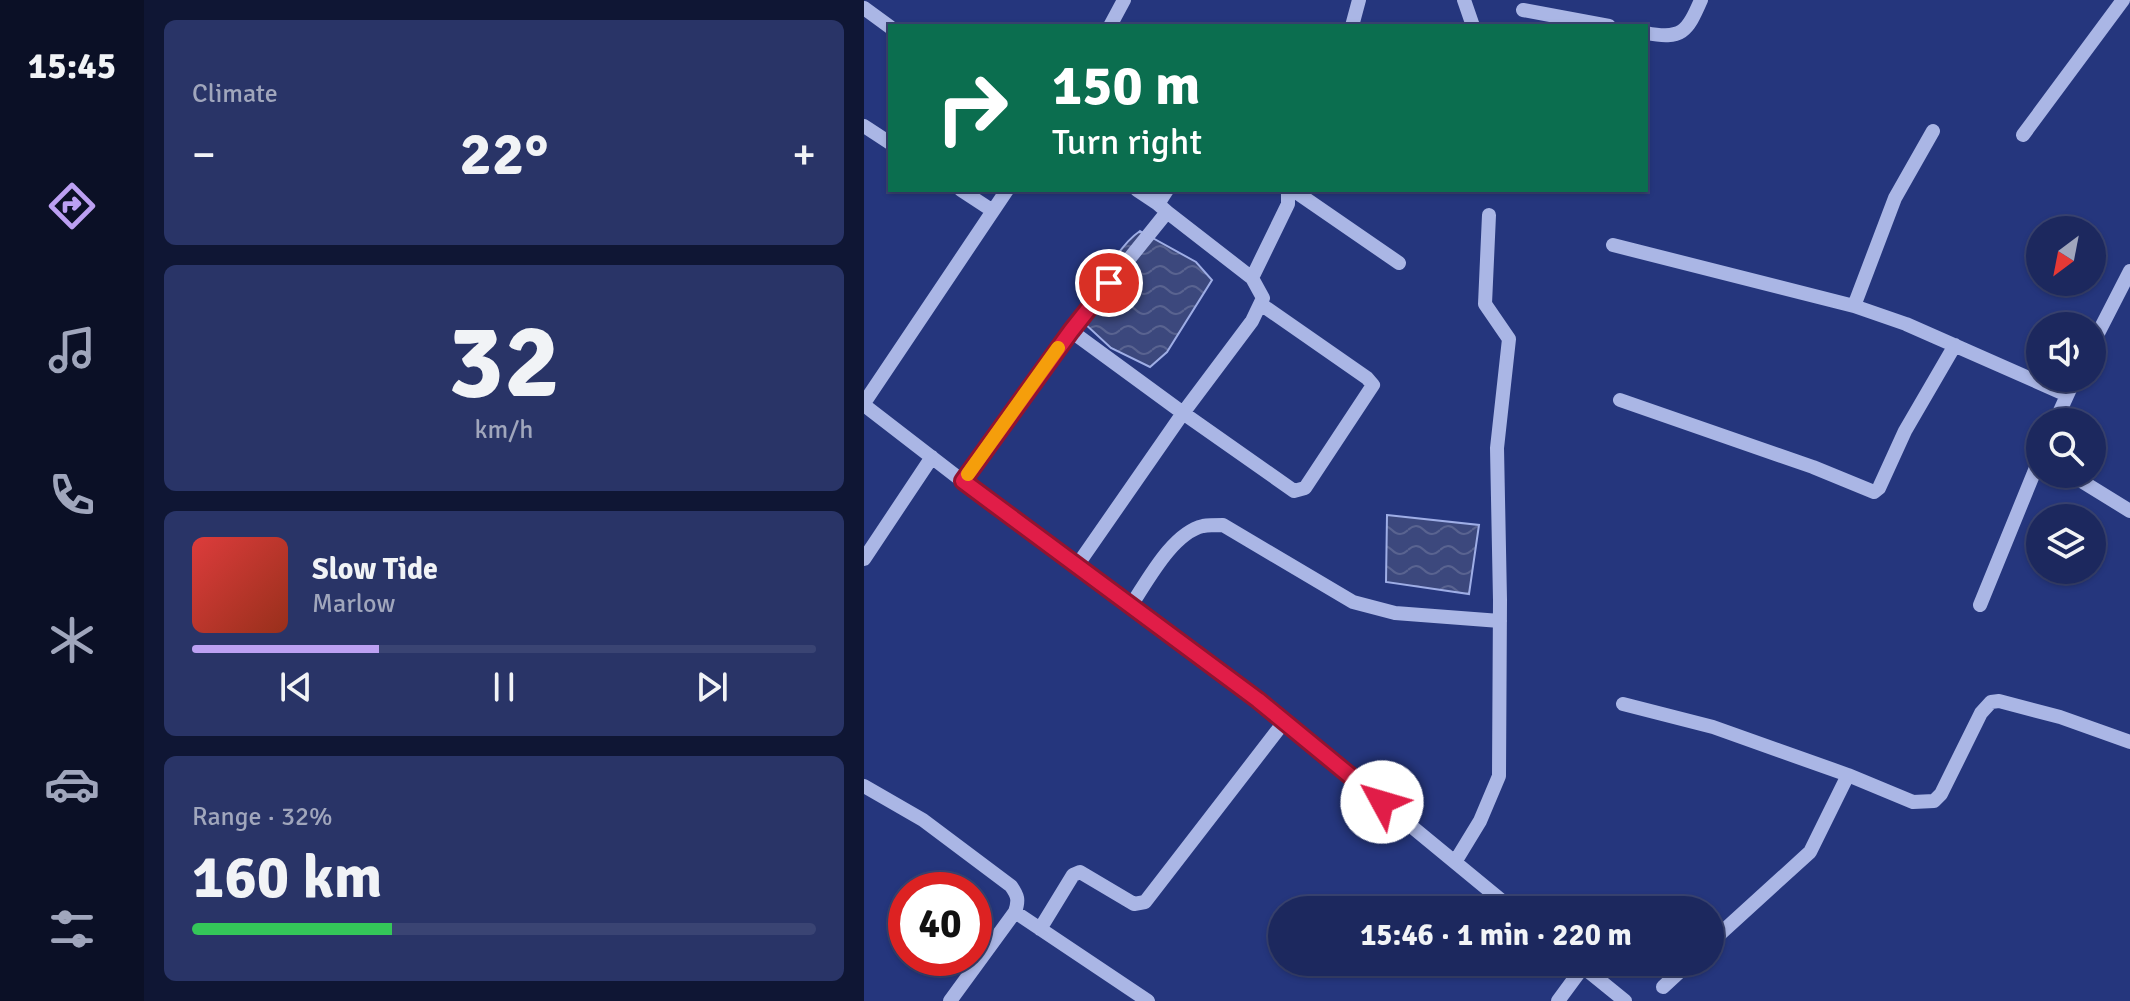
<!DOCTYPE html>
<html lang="en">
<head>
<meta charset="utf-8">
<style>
	:root { --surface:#1c285e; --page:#293467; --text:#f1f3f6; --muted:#a0a6bc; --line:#3a4473; --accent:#bca0f2 }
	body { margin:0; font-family:Signika,sans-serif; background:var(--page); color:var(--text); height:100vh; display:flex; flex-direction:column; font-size:30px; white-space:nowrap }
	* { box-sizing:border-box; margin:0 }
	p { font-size:26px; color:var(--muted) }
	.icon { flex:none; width:44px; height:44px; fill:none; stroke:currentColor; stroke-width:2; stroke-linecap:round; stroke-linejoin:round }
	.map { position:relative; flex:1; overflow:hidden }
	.drawer { display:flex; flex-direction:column; gap:20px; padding:20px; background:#0f1634; width:720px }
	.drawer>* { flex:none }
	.top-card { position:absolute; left:24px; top:24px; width:760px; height:168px; border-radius:0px; box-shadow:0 2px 6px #0004,0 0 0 2px var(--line); background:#0b6e4f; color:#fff; overflow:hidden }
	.needle { width:52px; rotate:212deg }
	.buttons { position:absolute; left:1162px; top:216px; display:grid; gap:16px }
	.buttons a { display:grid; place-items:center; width:80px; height:80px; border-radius:50%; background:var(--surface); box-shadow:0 2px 6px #0004,0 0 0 2px var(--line); font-size:40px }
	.speed { position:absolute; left:24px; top:872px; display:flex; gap:16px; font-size:40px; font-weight:700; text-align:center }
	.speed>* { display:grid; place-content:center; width:104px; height:104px; border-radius:50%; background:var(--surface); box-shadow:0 2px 6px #0004,0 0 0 2px var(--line); line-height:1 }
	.speed .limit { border:12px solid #d22; background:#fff; color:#111 }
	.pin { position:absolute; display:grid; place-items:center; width:68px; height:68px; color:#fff; margin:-34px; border:4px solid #fff; border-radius:50%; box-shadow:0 2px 8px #0007 }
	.me { position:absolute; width:88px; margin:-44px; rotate:309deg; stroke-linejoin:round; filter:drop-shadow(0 0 6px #0008) }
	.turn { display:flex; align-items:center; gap:28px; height:168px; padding:0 32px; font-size:36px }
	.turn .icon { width:104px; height:104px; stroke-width:2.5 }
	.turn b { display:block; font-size:56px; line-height:68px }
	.big { font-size:60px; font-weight:800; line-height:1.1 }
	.drawer .widget { flex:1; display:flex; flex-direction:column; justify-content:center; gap:12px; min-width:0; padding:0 28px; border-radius:12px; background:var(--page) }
	.drawer .dial { align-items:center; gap:0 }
	.dial b { font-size:104px; line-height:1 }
	.song { display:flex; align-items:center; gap:24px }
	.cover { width:96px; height:96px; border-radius:12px; background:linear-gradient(135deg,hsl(0 70% 55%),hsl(10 70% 35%)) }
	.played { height:8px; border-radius:4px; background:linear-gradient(90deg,var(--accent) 30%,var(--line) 30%) }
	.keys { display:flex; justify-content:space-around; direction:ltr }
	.heat { display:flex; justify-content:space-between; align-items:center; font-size:44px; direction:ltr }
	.charge { height:12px; border-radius:6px; background:linear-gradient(90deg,#34c759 32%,var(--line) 0) }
	.trip { position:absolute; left:404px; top:896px; width:456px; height:80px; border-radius:40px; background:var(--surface); box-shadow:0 2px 6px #0004,0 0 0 2px var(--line); font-weight:800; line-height:80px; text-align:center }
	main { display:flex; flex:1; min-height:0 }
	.tabs { display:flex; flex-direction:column; width:144px; justify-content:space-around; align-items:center; background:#0b1026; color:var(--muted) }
	.tabs .icon { width:56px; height:56px }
	.tabs .selected { color:var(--accent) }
	.tabs b { font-size:36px; color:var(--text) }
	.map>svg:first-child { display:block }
</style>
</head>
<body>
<main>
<nav class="tabs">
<b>15:45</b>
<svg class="icon selected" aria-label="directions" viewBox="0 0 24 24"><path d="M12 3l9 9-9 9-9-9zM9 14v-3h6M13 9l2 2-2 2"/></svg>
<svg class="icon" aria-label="music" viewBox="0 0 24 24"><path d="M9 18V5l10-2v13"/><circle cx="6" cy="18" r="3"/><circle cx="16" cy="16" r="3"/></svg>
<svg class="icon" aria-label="phone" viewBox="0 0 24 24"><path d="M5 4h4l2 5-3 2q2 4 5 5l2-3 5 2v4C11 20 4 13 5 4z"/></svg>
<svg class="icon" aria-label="climate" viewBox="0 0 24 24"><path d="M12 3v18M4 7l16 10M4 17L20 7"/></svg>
<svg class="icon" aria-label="car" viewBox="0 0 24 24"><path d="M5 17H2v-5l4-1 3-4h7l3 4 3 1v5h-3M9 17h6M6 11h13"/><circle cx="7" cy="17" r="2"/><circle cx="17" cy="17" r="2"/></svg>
<svg class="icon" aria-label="filters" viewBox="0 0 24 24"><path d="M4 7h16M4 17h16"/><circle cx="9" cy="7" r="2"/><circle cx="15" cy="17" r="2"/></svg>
</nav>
<section class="drawer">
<div class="widget"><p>Climate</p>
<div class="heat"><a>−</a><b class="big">22°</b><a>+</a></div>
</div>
<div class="widget dial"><b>32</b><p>km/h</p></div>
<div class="widget">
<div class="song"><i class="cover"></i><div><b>Slow Tide</b><p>Marlow</p></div></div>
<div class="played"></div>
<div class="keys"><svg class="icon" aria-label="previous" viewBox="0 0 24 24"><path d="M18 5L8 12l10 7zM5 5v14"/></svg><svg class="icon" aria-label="pause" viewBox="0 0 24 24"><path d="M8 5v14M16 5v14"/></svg><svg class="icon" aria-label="next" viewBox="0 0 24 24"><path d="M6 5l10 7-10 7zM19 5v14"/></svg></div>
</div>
<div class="widget"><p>Range · 32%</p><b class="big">160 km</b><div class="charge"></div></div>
</section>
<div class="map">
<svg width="1266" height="1001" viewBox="0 0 1266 1001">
	<defs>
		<pattern id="water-waves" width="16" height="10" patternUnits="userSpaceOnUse" patternTransform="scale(2)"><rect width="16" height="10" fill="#3c487d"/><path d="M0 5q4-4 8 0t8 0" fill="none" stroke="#596390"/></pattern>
	</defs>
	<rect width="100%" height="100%" fill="#25367d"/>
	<path fill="url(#water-waves)" stroke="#9faee6" stroke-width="2" d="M 276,231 L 332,262 L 348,280 L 303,352 L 286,367 L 247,348 L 220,323 C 224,297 254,246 276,231 Z
		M 523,515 L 615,525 L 605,594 L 522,582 Z"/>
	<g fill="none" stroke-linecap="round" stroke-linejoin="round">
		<path stroke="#aab6e5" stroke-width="14" d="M 600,0 L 609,26
			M 0,8 L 26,27
			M 659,10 L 745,26
			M 246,26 L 260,0
			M 488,26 L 495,0
			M 782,33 C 818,40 823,32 837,0
			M 0,126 L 26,143
			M 1069,131 L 1031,198 L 990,306 L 1042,324 L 1203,395
			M 1159,135 L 1259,0
			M 97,190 L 129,211
			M 273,190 L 294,204
			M 429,190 L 535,263
			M 749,245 L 990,306
			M 388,278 L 424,204 L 424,190
			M 207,331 L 319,413 L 388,321 L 399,298 L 388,278 L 303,212
			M 1228,345 L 1266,271
			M 756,400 L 949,467 L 1010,492 L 1015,488 L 1041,431 L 1091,345
			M 0,403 L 143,190
			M 0,405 L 171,537 L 394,700 L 649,910
			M 1191,422 L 1211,378
			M 1206,474 L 1266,511
			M 99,481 L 207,331 L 303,212 L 294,204 L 303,190
			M 0,559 L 68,457
			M 212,567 L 319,413 L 430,491 L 441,488 L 509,385 L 503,378 L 398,305
			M 1116,605 L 1176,458
			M 266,607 C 283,582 308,533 339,526 C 345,525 353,525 359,525 L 489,602 L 531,613 L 636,621
			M 759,704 L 849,727 L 984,775 L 1049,802 L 1070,801 L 1077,794 L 1117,713 L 1127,702 L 1135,701 L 1196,717 L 1266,742
			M 0,786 L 59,820 L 147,886 C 154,896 155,900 151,912 L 86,1001
			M 591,862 L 616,821 L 635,776 L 636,600 L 633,448 L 645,339 L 621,304 L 625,215
			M 151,912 L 284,1001
			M 176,929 L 209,875 L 216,872 L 270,904 L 281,902 L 420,722
			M 846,943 L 946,852 L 984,775
			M 713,962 L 761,1001
			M 799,987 L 826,962
			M 694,1001 L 719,967"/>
	</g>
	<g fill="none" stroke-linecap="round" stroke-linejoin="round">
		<defs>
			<path id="route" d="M 245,283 L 207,331 L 99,481 L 394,700 L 518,802"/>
		</defs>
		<use href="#route" stroke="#92132f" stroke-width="20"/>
		<use href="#route" stroke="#e11d48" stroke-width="14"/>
		<path stroke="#f59e0b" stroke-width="14" d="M 104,474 L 194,348"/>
	</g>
</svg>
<div class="buttons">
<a><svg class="needle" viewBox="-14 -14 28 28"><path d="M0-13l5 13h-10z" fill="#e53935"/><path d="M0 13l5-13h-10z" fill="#a0a6bc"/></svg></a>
<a><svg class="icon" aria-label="sound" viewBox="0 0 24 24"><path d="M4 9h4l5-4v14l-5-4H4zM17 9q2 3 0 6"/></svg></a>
<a><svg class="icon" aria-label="search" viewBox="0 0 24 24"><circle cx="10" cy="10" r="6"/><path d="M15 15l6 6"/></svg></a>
<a><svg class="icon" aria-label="layers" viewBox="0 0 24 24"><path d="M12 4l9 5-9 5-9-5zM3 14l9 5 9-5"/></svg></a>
</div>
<div class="speed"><div class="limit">40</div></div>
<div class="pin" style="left:245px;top:283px;background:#d93025"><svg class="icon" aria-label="arrive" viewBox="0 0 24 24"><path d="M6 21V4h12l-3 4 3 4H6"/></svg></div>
<svg class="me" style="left:518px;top:802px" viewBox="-20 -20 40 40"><circle r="19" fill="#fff"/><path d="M0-13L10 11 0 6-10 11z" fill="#e11d48"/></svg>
<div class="trip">15:46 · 1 min · 220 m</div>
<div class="top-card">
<div class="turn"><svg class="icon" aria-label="right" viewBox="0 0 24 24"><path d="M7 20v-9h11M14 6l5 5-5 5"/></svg><div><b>150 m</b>Turn right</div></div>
</div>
</div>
</main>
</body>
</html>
